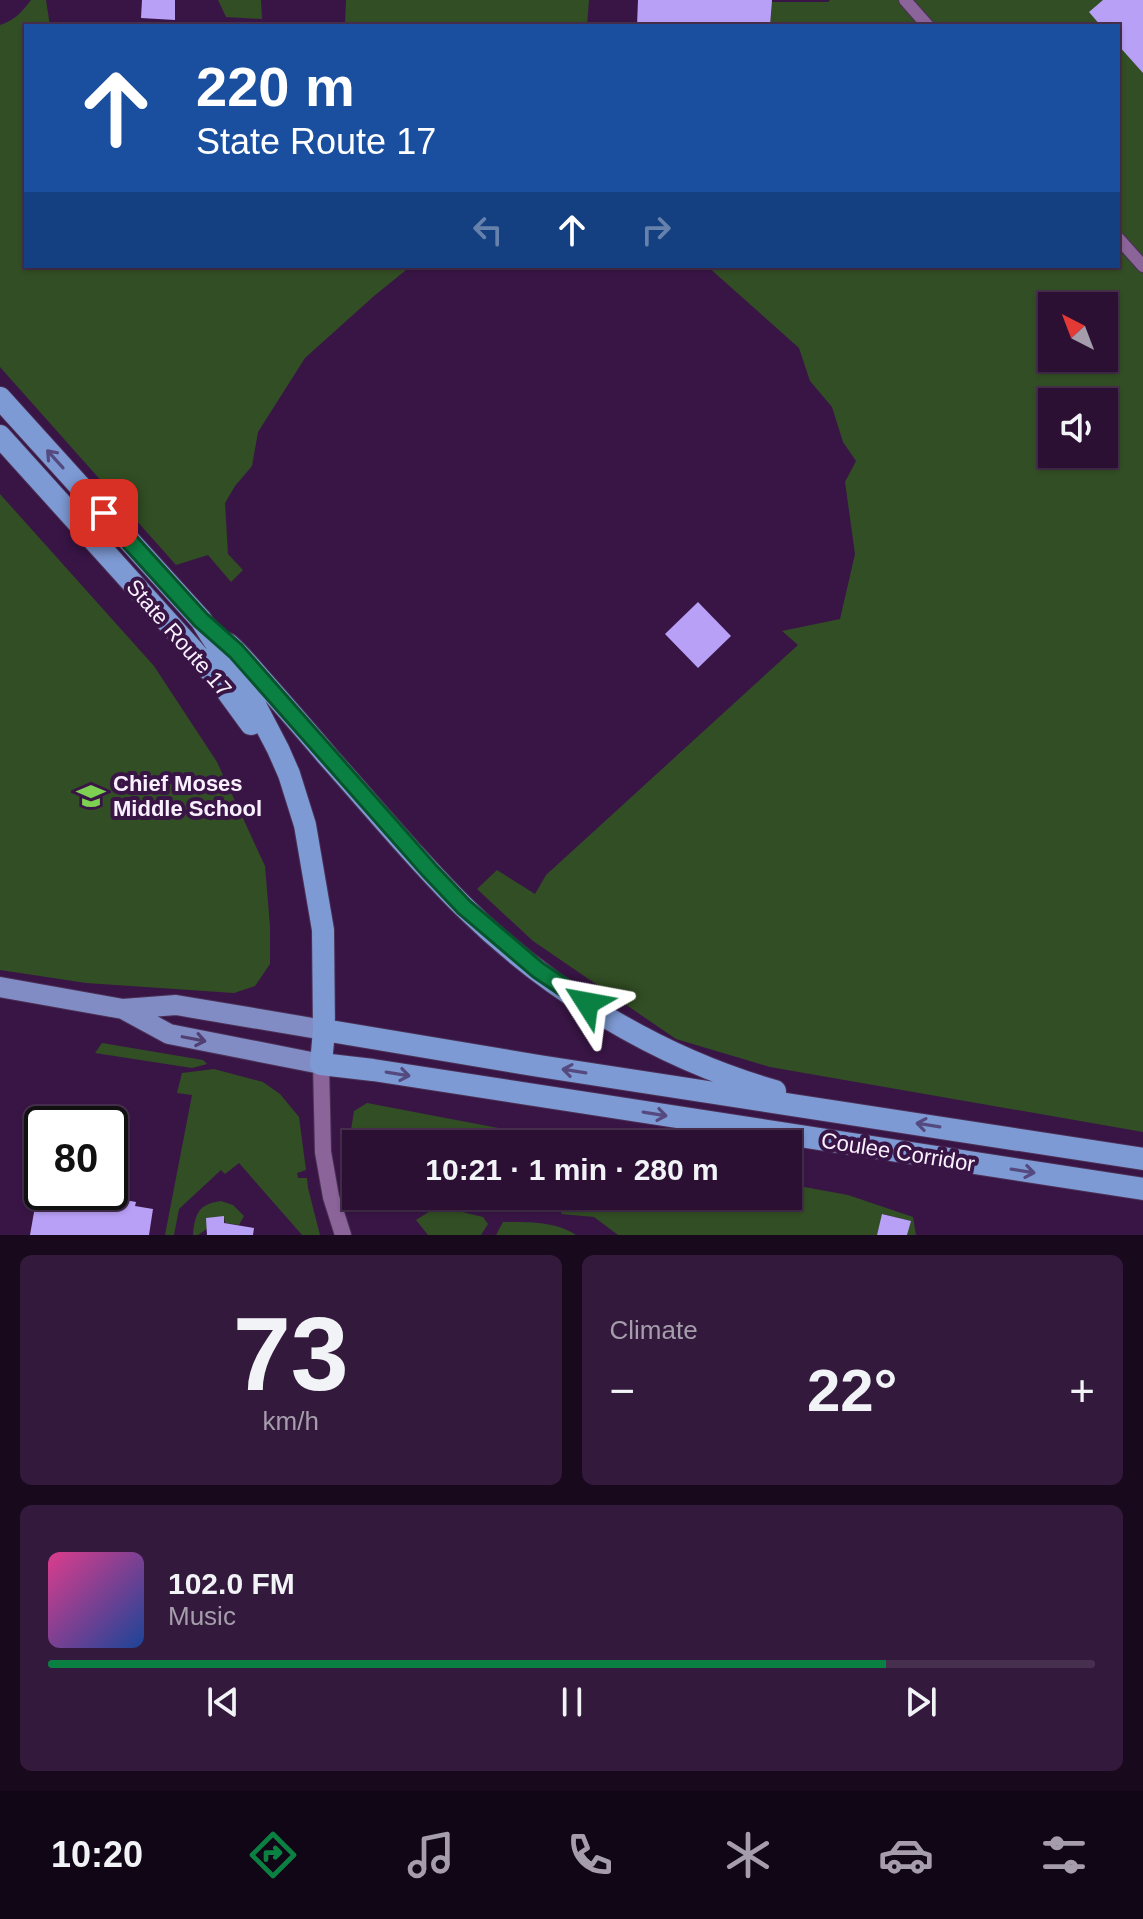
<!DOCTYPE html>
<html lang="en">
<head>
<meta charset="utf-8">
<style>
	:root { --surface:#2b1034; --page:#33193c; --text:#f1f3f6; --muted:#a69dac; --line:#47304f; --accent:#0b8043 }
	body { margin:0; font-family:Arial,sans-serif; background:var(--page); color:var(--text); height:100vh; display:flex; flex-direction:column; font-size:30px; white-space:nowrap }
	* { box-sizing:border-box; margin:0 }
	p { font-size:26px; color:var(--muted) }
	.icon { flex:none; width:44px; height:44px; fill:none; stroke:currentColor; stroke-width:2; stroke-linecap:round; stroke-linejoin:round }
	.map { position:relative; height:1235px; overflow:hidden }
	.side { display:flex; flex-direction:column; gap:20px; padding:20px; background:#18091d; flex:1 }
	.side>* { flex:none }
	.banner { position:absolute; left:24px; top:24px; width:1096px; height:244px; border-radius:0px; box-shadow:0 2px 6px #0004,0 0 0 2px var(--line); background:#1a4fa0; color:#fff; overflow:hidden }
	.needle { width:52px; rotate:318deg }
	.fabs { position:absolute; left:1038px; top:292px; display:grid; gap:16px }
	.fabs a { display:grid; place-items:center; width:80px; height:80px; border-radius:0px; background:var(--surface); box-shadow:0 2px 6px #0004,0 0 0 2px var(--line); font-size:40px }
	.speed { position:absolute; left:24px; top:1106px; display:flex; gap:16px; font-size:40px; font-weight:700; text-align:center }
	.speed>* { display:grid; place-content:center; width:104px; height:104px; border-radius:50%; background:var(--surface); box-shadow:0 2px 6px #0004,0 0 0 2px var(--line); line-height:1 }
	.speed .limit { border:4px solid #111; border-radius:12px; background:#fff; color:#111 }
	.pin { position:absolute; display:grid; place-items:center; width:68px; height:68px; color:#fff; margin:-34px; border-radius:16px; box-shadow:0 4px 12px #0006 }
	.me { position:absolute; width:88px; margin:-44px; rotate:304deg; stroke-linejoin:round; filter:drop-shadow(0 0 6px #0008) }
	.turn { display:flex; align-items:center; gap:28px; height:168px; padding:0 40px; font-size:36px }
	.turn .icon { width:104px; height:104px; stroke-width:2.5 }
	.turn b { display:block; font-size:56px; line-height:68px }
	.lanes { display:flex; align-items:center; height:76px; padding:0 40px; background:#0003; justify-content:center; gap:40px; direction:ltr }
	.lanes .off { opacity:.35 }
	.big { font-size:60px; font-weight:800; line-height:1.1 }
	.side .card { flex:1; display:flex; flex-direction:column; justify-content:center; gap:12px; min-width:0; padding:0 28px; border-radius:12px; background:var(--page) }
	.side .dial { align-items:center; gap:0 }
	.dial b { font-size:104px; line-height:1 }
	.song { display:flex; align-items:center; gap:24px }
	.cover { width:96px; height:96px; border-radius:12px; background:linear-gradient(135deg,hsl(330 70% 55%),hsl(220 70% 35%)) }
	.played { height:8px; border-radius:4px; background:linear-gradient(90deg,var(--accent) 80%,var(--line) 80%) }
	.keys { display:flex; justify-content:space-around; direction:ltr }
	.heat { display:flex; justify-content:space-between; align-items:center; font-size:44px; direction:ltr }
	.side .tiles { flex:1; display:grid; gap:20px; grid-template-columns:1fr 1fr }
	.card:last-child { grid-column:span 2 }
	.trip { position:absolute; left:342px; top:1130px; width:460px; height:80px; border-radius:0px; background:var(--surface); box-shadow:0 2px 6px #0004,0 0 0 2px var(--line); font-weight:800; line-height:80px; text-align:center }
	.menu { display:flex; height:128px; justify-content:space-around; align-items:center; background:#110615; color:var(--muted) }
	.menu .icon { width:56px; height:56px }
	.menu .on { color:var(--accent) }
	.menu b { font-size:36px; color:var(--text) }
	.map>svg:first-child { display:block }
</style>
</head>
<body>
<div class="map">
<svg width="1143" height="1235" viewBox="0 0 1143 1235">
	<rect width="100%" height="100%" fill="#391546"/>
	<path fill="#324e24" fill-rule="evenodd" d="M 31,0 L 46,0 L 50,26 L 26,26 L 26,266 L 411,266 L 374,296 L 305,358 L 258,432 L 252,466 L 235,486 L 225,503 L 228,554 L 243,570 L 231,582 L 208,555 L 176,565 L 0,367 L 0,25 C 15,20 22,12 31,0 Z
		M 218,0 L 261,0 L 262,19 L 226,17 Z
		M 346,0 L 589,0 L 587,26 L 345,26 Z
		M 830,0 L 1143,0 L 1143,1132 L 770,1067 L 676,1039 L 533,941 L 477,889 L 497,870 L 535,894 L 546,875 L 798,645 L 782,631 L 840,619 L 855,554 L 845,482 L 856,461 L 843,442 L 832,407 L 810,381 L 799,348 L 707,266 L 1118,266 L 1118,26 L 770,26 L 771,2 L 828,2 ZM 1052,306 L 1104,306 L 1104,358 L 1052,358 ZM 1052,402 L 1104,402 L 1104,454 L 1052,454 Z
		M 0,494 L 154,666 L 217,762 L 265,866 L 270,926 L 270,964 L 255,986 L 234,993 L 86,983 L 0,970 Z
		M 102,1043 L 203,1060 L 207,1064 L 192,1068 L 95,1053 Z
		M 214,1069 L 263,1082 L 280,1094 L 299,1117 L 306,1170 L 297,1173 L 298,1178 L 307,1178 L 308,1188 L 320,1235 L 302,1235 L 239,1163 L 225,1174 L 221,1170 L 179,1209 L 174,1235 L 165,1235 L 192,1095 L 177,1093 L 182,1073 Z
		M 367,1103 L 582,1144 L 356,1144 L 356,1175 L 349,1142 L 354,1111 Z
		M 788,1184 L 848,1195 L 913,1217 L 916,1235 L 907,1235 L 910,1221 L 883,1214 L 877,1235 L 618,1235 L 594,1217 L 561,1214 L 564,1196 L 788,1196 Z
		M 221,1201 L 233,1205 L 244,1216 L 239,1225 L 225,1223 L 224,1217 L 198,1235 L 193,1235 C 195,1214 198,1204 221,1201 Z
		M 438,1206 L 483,1217 L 488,1224 L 481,1235 L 428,1235 L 416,1220 Z
		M 503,1222 C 528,1222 555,1221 576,1235 L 496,1235 Z"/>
	<path fill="#b8a0f6" d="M 142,0 L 175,0 L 175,20 L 141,18 Z
		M 638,0 L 772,0 L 770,26 L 637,26 Z
		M 1103,0 L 1143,0 L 1143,73 L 1118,45 L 1118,26 L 1101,26 L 1089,12 Z
		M 698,602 L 731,636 L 698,668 L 665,634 Z
		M 37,1195 L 53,1198 L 52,1200 L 108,1210 L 110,1197 L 136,1202 L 135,1206 L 153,1209 L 149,1235 L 30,1235 Z
		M 882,1214 L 911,1221 L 907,1235 L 877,1235 Z
		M 224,1216 L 224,1223 L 254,1228 L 253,1235 L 207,1235 L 206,1218 Z"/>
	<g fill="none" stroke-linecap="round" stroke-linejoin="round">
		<defs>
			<path id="minor" d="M 905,0 L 928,26
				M 1118,238 L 1143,266"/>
			<path id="tertiary" d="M 321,1064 L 323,1152 L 331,1197 L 343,1235"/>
			<path id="primary" d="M 0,987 L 123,1009 L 176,1005 L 324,1030
				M 123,1009 L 169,1034 L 321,1064"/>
			<path id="trunk" d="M 0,398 L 201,620 L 253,701 L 278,749 L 289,774 L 305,825 L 323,930 L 324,1030 L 321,1064 L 373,1070 L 1143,1189
				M 0,436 L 192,649 L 224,687 L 251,724
				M 228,644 C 242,656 253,671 265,684 C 287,709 308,733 329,758 C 373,807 416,860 464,907 C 549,991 659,1058 775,1091
				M 324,1030 L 539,1066 L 1143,1159"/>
		</defs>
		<use href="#minor" stroke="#4b3055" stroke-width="14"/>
		<use href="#tertiary" stroke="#4b3055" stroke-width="18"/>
		<use href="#primary" stroke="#4b3055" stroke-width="22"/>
		<use href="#trunk" stroke="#4b3055" stroke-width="24"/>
		<use href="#minor" stroke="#8b649a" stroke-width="12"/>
		<use href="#tertiary" stroke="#8b649a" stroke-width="16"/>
		<use href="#primary" stroke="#818cc5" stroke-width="20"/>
		<use href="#trunk" stroke="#7e9ad4" stroke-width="22"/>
	</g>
	<defs><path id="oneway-shaft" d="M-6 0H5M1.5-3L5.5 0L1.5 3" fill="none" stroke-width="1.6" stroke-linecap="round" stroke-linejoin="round" transform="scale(2)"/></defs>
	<g stroke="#554a7f">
		<use href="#oneway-shaft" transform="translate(55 459) rotate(-132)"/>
		<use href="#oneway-shaft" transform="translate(574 1071) rotate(-171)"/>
		<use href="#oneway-shaft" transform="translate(398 1074) rotate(9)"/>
		<use href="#oneway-shaft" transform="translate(655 1114) rotate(9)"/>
		<use href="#oneway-shaft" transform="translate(928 1125) rotate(-171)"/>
		<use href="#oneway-shaft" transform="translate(1023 1171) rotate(9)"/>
	</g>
	<use stroke="#523f72" href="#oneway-shaft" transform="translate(194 1039) rotate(11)"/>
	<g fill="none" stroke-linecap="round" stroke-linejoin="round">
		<defs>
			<path id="route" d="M 104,513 L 201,620 L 236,651 L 429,870 L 464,907 L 538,970 L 587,1003"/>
		</defs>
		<use href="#route" stroke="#07532c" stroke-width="20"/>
		<use href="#route" stroke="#0b8043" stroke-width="14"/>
	</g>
	<defs>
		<symbol id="school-bare" viewBox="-9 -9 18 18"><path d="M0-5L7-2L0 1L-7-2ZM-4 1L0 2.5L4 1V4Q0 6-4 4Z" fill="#7ed053" stroke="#391546" stroke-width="2.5" paint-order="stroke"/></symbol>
	</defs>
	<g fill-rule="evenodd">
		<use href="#school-bare" x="71" y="776" width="40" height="40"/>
	</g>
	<g text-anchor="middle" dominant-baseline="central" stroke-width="8" stroke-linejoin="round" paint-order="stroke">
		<g font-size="22" fill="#f9f0fd" stroke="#391546">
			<text transform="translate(179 638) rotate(49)">State Route 17</text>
			<text transform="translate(898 1152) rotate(9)">Coulee Corridor</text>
		</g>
		<g font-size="22" font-weight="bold" fill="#f9f0fd" stroke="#391546" text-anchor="start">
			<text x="113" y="783">Chief Moses<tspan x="113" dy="25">Middle School</tspan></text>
		</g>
	</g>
</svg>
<div class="fabs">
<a><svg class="needle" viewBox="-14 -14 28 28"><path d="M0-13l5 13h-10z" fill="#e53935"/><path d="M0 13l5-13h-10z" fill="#a69dac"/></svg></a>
<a><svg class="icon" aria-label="sound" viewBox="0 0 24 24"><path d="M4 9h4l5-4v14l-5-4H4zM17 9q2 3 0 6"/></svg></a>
</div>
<div class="speed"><div class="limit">80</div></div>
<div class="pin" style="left:104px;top:513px;background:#d93025"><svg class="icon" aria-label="arrive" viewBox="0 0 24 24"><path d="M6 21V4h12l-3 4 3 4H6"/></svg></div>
<svg class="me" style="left:587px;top:1003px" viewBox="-20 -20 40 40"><path d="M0-17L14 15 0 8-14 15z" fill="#0b8043" stroke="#fff" stroke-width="4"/></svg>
<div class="trip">10:21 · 1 min · 280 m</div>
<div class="banner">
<div class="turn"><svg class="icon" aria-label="ahead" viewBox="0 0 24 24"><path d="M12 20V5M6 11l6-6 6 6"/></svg><div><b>220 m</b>State Route 17</div></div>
<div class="lanes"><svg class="icon off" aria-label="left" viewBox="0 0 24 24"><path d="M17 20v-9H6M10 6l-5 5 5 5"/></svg><svg class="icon" aria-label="ahead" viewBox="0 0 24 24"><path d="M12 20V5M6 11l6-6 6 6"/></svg><svg class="icon off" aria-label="right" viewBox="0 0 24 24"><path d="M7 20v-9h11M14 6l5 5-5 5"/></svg></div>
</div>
</div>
<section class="side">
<div class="tiles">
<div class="card dial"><b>73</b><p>km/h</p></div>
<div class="card"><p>Climate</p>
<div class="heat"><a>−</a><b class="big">22°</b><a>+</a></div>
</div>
<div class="card">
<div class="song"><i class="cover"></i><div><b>102.0 FM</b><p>Music</p></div></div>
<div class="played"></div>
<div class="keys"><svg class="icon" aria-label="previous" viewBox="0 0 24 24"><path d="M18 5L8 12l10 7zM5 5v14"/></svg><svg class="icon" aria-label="pause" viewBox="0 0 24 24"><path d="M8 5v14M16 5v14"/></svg><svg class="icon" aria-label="next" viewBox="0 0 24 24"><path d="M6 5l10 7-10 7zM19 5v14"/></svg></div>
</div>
</div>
</section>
<nav class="menu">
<b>10:20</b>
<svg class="icon on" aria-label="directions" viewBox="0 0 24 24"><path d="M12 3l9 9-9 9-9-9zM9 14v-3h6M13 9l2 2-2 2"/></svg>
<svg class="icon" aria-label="music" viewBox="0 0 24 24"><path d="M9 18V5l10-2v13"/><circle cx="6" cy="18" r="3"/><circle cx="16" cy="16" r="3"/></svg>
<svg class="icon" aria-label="phone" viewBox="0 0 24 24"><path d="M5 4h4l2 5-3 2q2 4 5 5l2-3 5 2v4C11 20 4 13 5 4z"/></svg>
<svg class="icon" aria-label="climate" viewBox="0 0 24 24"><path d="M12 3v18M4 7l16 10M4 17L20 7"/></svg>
<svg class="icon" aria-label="car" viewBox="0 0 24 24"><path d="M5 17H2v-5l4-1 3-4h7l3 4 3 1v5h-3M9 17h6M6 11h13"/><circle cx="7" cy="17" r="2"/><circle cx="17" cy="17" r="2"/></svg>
<svg class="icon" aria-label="filters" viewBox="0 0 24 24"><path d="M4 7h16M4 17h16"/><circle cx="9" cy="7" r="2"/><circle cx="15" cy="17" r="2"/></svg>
</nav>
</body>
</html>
